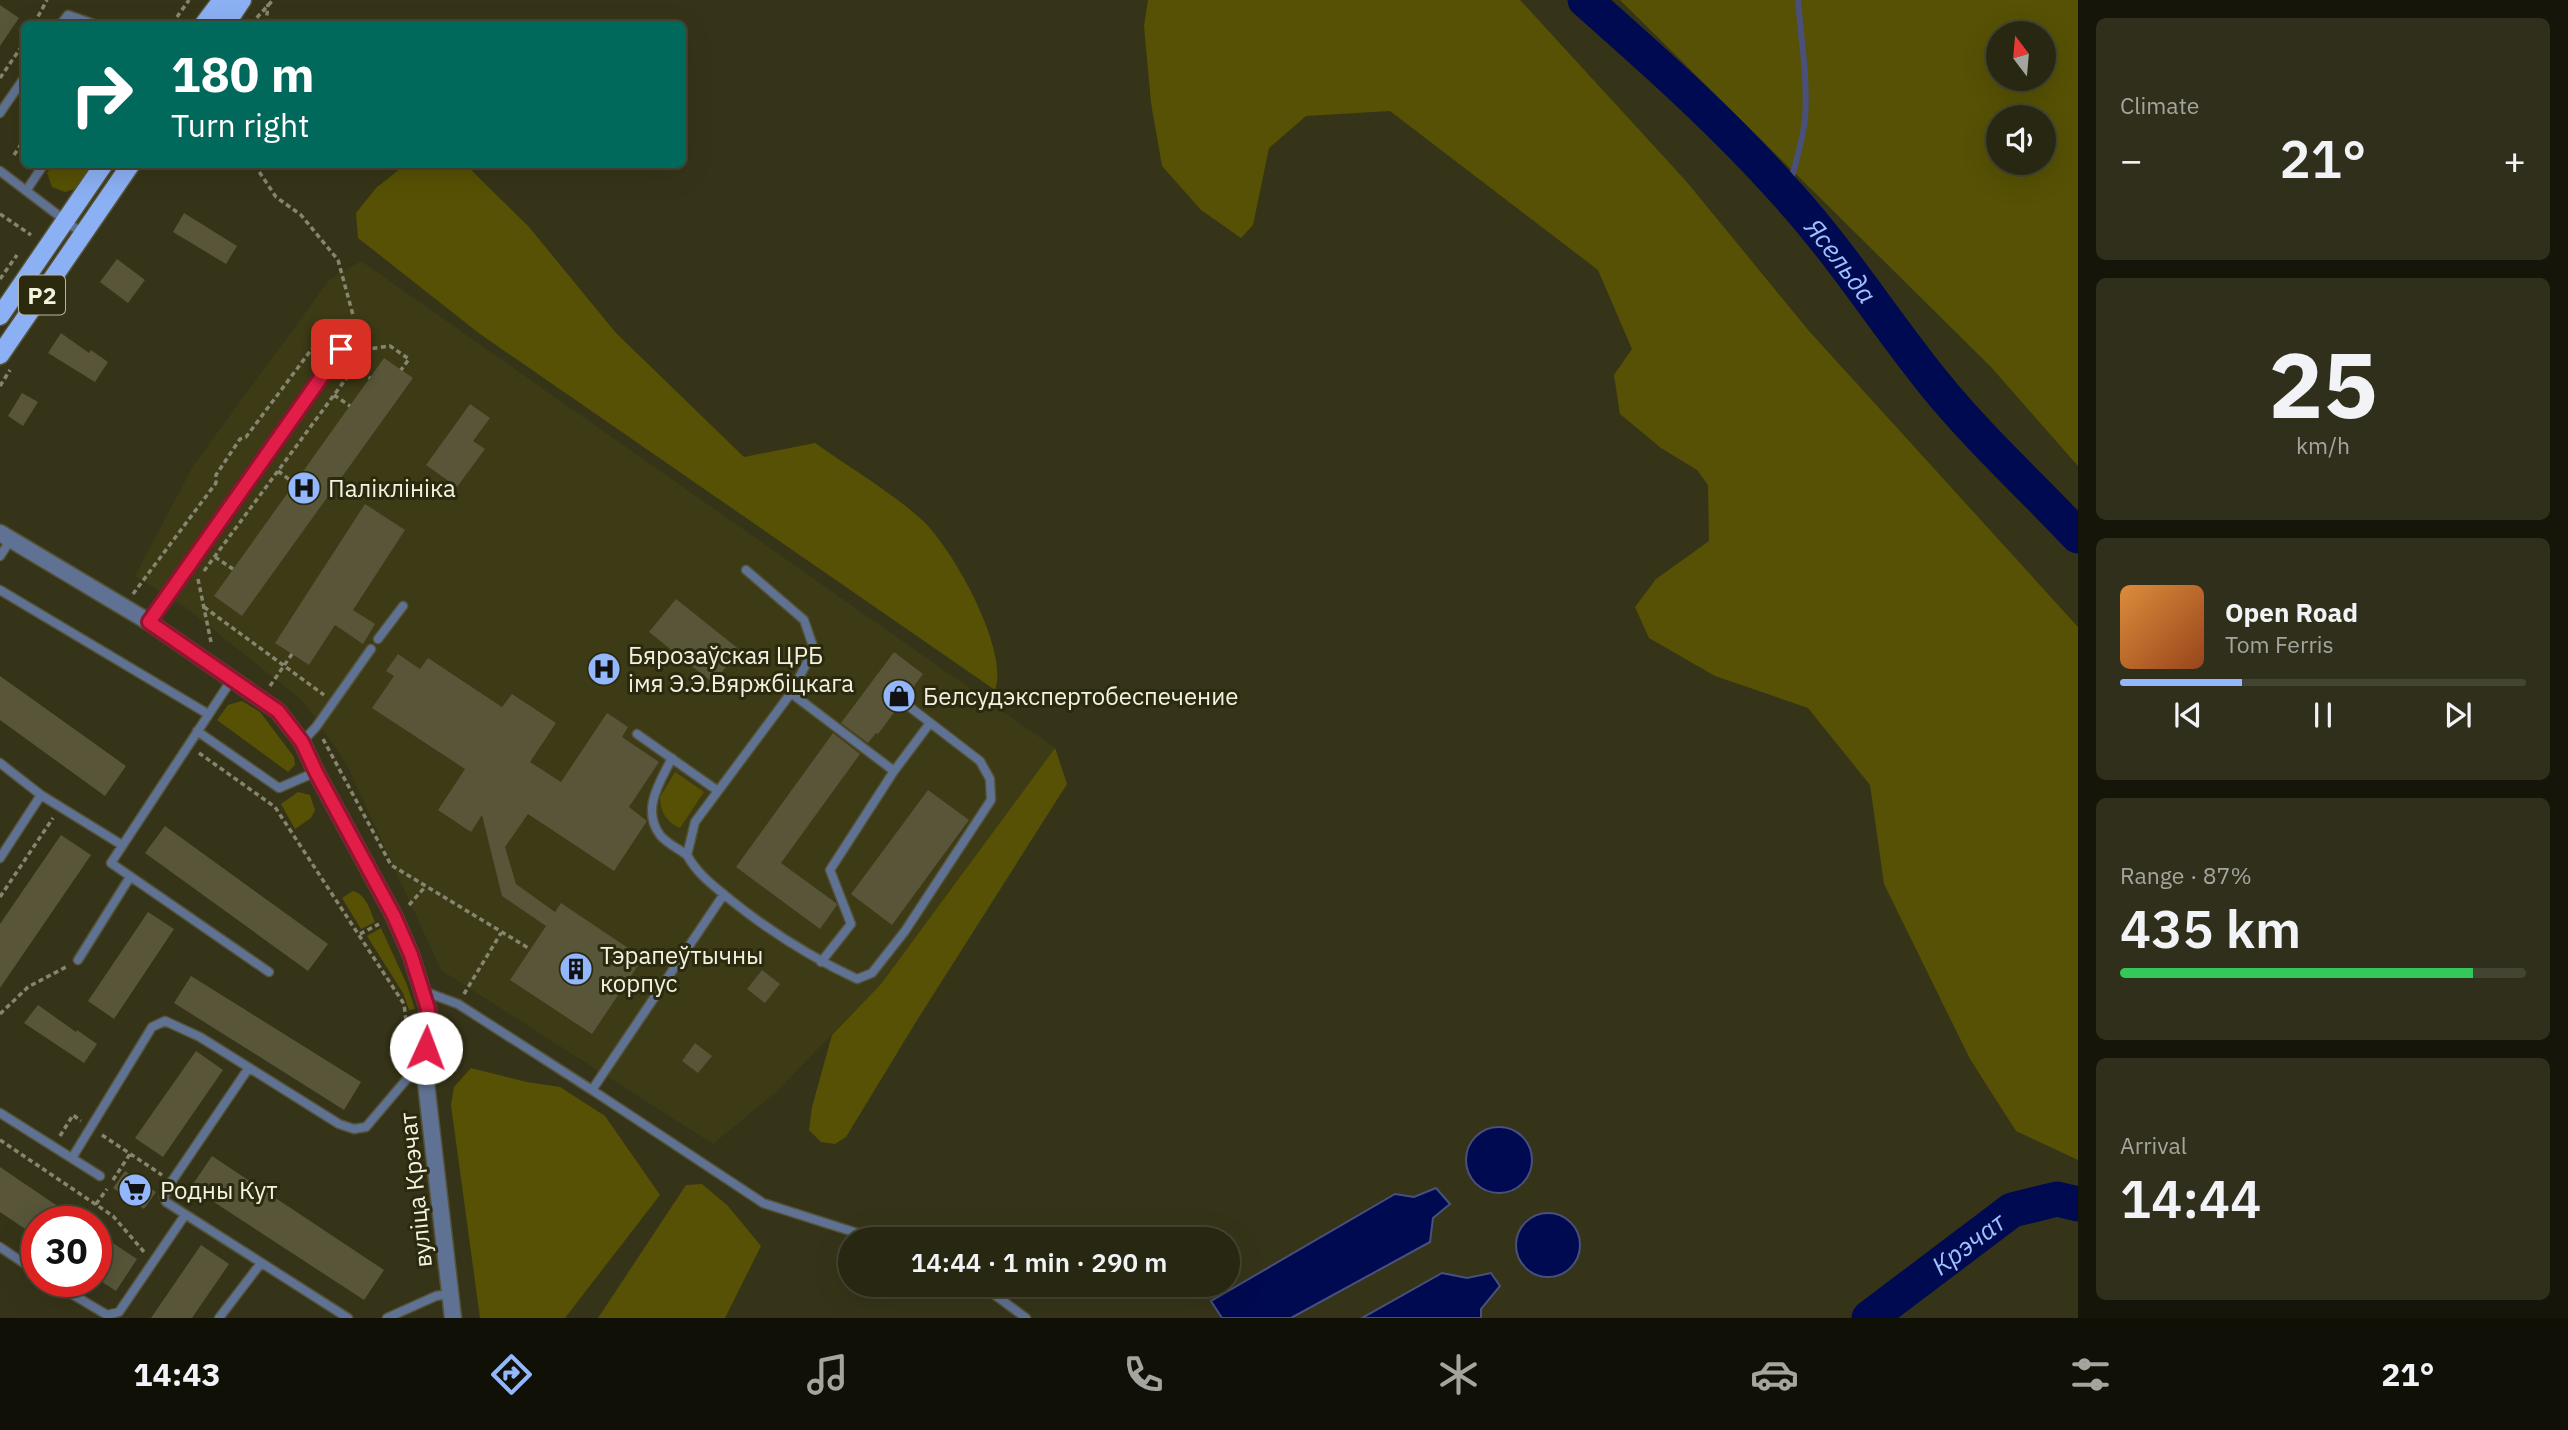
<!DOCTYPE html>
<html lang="en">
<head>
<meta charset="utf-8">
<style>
	:root { --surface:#282712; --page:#302f1b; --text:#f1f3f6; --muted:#a5a59f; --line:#444432; --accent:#92b7fd }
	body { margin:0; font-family:"IBM Plex Sans",sans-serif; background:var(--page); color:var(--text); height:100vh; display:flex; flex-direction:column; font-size:26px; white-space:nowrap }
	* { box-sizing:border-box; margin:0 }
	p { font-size:23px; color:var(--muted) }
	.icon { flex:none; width:38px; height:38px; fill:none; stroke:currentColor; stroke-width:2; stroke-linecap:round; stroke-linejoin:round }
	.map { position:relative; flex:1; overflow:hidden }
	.side { display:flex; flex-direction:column; gap:18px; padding:18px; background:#16150a; width:490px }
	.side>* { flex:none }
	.banner { position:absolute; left:21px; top:21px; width:665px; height:147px; border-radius:10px; box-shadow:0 7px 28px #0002,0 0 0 2px var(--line); background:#00695c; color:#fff; overflow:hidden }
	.needle { width:46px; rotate:344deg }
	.tools { position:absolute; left:1986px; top:21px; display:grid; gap:14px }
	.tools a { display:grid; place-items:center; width:70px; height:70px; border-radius:50%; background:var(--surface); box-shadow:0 7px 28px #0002,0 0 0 2px var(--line); font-size:35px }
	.speed { position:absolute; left:21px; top:1206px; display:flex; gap:14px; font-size:35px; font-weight:700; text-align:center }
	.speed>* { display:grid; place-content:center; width:91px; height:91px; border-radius:50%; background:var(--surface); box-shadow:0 7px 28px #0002,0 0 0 2px var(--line); line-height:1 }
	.speed .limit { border:10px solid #d22; background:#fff; color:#111 }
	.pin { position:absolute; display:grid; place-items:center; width:60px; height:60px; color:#fff; margin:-30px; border-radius:14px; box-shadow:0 4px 10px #0006 }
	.me { position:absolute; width:77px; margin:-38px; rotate:2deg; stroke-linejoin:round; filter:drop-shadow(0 0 5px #0008) }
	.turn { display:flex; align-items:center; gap:24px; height:147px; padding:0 35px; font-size:32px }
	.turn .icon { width:91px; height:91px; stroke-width:2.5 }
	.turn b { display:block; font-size:49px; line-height:60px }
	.big { font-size:52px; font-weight:600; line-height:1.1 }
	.side .widget { flex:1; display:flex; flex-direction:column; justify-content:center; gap:10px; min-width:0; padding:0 24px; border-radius:10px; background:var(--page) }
	.side .dial { align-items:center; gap:0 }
	.dial b { font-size:91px; line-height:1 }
	.song { display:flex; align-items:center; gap:21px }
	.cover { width:84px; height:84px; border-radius:10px; background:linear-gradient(135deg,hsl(30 70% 55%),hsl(20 70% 35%)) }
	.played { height:7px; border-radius:4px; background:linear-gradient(90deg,var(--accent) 30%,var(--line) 30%) }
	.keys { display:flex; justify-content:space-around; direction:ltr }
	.heat { display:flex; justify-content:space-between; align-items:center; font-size:38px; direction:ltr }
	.charge { height:10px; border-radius:5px; background:linear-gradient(90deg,#34c759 87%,var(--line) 0) }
	.trip { position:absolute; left:838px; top:1227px; width:402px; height:70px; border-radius:35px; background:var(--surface); box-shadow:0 7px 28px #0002,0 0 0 2px var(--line); font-weight:600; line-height:70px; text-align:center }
	.tabs { display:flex; height:112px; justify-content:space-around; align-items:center; background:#101007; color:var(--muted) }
	.tabs .icon { width:49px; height:49px }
	.tabs .active { color:var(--accent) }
	.tabs b { font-size:32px; color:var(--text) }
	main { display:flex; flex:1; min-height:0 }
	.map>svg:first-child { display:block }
</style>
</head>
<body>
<main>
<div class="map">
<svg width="2078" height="1318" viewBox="0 0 2078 1318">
	<rect width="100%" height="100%" fill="#363418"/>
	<path fill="#3d3a16" d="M 361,261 L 1055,748 L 881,984 L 776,1092 L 713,1144 L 441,970 L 347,765 L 305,703 L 184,606 L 135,576 L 193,466 L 330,279 Z"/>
	<path fill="#565104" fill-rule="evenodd" d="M 1148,0 L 1520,0 L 1686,181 L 1809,331 L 2078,627 L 2078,1160 L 2016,1131 L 1970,1059 L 1884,884 L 1870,785 L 1808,708 L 1715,676 L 1649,638 L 1635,607 L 1656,579 L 1709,541 L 1708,485 L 1697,470 L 1661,448 L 1620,414 L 1614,375 L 1632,349 L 1598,270 L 1390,111 L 1306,116 L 1269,148 L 1253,225 L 1241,238 L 1201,210 L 1162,166 L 1151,103 L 1144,26 Z
		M 1620,0 L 2078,0 L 2078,466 L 1991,367 ZM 1998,33 L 2044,33 L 2044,79 L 1998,79 ZM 1998,117 L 2044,117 L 2044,163 L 1998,163 Z
		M 53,165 L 53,164 L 92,165 L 75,189 L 65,192 L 52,187 L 47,173 Z
		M 405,165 L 466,165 L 529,227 L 616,333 L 744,457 L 815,443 C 850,468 888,490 920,518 C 951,545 1010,650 995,690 L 480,334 L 358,238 L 356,213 L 376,188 Z
		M 242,701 L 260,712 L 294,757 L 295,765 L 288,772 L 217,720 L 228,705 Z
		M 1055,748 L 1067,784 L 919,1017 L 846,1137 L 835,1144 L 821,1142 L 809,1130 L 812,1107 L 832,1035 L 881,984 Z
		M 675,772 L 704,792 L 680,828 C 665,821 661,812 660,797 Z
		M 298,792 L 310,795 L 315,810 L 311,818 L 295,829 L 281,804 Z
		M 353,891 C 366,894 370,910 375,922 L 361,929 L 342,898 Z
		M 381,928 L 407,985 L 415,1009 L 409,1010 L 403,993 L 367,936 Z
		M 471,1068 L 527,1082 L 560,1087 L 605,1116 L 660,1195 L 565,1318 L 480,1318 L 451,1105 L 454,1087 Z
		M 702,1184 L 728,1206 L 761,1246 L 725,1318 L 598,1318 L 686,1185 Z"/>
	<path fill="#000a50" stroke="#49507c" stroke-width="2" d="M1466 1160a33 33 0 1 1 66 0a33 33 0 1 1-66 0Z
		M 1436,1188 L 1450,1204 L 1433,1218 L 1430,1242 L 1291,1318 L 1222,1318 L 1211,1301 L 1395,1194 L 1414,1197 Z
		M1516 1245a32 32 0 1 1 64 0a32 32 0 1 1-64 0Z
		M 1442,1273 L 1467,1278 L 1491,1273 L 1500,1286 L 1481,1309 L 1481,1318 L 1362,1318 Z"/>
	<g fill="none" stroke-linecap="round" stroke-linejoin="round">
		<path stroke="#49507c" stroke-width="6" d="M 1787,193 C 1794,169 1802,145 1805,119 C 1808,80 1801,39 1798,0"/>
		<g stroke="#000a50" stroke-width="35">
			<path id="s1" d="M 1585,0 C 1655,62 1725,124 1787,194 C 1841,253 1883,320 1933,382 C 1977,437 2030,485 2078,536"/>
			<path id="s2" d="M 1869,1318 L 2012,1210 L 2057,1199 L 2078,1204"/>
		</g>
	</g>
	<path fill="#585539" d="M 0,5 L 19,18 L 0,46 Z
		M 184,213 L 237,246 L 226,264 L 173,232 Z
		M 117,259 L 145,280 L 128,303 L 100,282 Z
		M 61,333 L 89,353 L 91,350 L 108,362 L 95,382 L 48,353 Z
		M 384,358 L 413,378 L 242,616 L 214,596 Z
		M 22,393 L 38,402 L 23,426 L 8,416 Z
		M 470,404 L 490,418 L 473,441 L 485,449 L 457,487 L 426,465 Z
		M 365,504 L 405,530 L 353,610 L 375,624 L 363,644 L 335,625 L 309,665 L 275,643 Z
		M 676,599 L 740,650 L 713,683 L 649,632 Z
		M 894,652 L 923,674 L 878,734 L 876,733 L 868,743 L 841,723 Z
		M 398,654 L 420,669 L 428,658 L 502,707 L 512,694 L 556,723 L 530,762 L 561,782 L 607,713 L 628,727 L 622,737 L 659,762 L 629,807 L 647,821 L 614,871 L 528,814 L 505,847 L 516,884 L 555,912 L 561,903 L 643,958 L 592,1034 L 510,980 L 546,926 L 502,896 L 482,815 L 471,832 L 438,810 L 465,769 L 372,708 L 394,676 L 386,671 Z
		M 0,676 L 126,766 L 105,796 L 0,720 Z
		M 833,733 L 860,754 L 781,863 L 836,903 L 837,905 L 820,929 L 736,867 Z
		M 928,790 L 969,820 L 892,925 L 851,894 Z
		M 165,826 L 328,944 L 308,971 L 145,853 Z
		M 61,835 L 91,855 L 0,988 L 0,924 Z
		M 148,912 L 174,929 L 114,1019 L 88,1001 Z
		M 762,970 L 780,984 L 765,1003 L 747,989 Z
		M 191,976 L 361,1082 L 344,1110 L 174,1003 Z
		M 38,1005 L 76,1032 L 77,1030 L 97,1044 L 84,1063 L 24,1023 Z
		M 695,1043 L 712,1056 L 698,1073 L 682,1061 Z
		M 196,1051 L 223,1070 L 163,1157 L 135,1138 Z
		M 212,1156 L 384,1270 L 364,1300 L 191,1187 Z
		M 0,1167 L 81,1222 L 37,1222 L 37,1237 L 0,1212 Z
		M 125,1171 L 156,1192 L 144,1209 L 113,1188 Z
		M 96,1232 L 137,1259 L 116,1291 L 96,1278 Z
		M 201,1245 L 229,1264 L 192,1318 L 151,1318 Z"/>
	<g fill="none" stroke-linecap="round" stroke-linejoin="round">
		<defs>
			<path id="service" d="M 61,24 L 68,15 L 94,24
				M 0,113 L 24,78
				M 0,171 L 83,234
				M 26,191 L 44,164
				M 0,556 L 11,539
				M 746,570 L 804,620 L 814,649 L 791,693 L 695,822 L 687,855 C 698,875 714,886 732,901 C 772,933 810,957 857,979 L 872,973 L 905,931 L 991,800 L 990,779 L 980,761 L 911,708
				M 0,590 L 208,714
				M 149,622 L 357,327
				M 378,639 L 403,606
				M 232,679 L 111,863 L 269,972
				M 791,693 L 894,771 L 930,723
				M 197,731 L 279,788 L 316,772
				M 637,734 L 718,791
				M 302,742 L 316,727 L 371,649
				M 672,758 C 660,782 641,809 660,835 C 666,843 679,849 687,855
				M 0,763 L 41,795
				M 0,858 L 41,795 L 122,845
				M 78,960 L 130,877
				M 821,962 L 851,924 L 830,870 L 894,771
				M 423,991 L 458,1004 L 592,1090 L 724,894
				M 248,1069 L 172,1181 L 164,1197 L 166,1202 L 348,1318
				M 592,1090 L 763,1203 L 876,1239
				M 0,1113 L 100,1176
				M 72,1158 L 152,1027 L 165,1021 L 200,1037 L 339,1124 L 354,1129 L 366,1127 L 411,1074 L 425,1074
				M 0,1247 L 37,1272
				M 50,1281 L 107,1315 L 119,1312 L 185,1215
				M 980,1284 L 1026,1318
				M 219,1318 L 261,1263
				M 387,1318 L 436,1296 L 449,1294"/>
			<path id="minor" d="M 0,533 L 149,622 L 278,711 L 302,742 L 316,772 L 394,916 L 411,955 L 428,1009 L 425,1074 L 453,1318"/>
			<path id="primary" d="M 204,24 L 222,0
				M 226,24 L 242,0
				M 0,316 L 104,164
				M 0,355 L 131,164"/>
		</defs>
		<use href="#service" stroke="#545238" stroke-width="11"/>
		<use href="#minor" stroke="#545238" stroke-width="19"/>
		<use href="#primary" stroke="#545238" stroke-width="21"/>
		<path stroke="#87856e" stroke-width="3.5" stroke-dasharray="5 3.5" stroke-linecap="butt" d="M 34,24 L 47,0
			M 172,24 L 189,0
			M 251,24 L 273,0
			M 266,24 L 268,4
			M 0,78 L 24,43
			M 14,155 L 24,140
			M 257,164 L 258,170 L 276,197 L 301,215 L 338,260 L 353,315
			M 0,214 L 31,235
			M 0,279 L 17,255
			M 355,367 L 370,378
			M 0,386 L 10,370
			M 334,395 L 350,406
			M 278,471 L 294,483
			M 215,557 L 233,569
			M 204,571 L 368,349 L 390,346 L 409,359 L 401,370
			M 198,579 L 211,642
			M 133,594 L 216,483 L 216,475 L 240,439 L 246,437 L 320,338 L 330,345
			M 204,607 L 324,695
			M 270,686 L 292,654
			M 323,739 L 391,865 L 530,949
			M 199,753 L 275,807 L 404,1004 L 406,1021 L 412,1021
			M 0,897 L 53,818
			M 409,905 L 425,887
			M 360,934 L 379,924
			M 464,994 L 501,933
			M 0,1014 L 28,987 L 66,967
			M 102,1135 L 162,1175
			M 60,1136 L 73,1115 L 81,1121
			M 0,1140 L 113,1216 L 145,1253
			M 113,1180 L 130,1154
			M 96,1204 L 107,1189"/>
		<use href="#service" stroke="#607293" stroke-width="8"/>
		<use href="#minor" stroke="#607293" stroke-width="16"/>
		<use href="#primary" stroke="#8cb0f4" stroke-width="18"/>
	</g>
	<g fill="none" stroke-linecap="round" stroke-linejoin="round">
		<defs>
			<path id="route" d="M 341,349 L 149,622 L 278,711 L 302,742 L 316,772 L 394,916 L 411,955 L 428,1009 L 426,1048"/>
		</defs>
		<use href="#route" stroke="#92132f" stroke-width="18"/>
		<use href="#route" stroke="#e11d48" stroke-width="12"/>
	</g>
	<defs>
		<symbol id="hospital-disc" viewBox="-11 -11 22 22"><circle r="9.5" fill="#92b7fd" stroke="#2c2a0e"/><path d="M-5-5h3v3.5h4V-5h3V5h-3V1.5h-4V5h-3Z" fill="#111"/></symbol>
		<symbol id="shop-disc" viewBox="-11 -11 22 22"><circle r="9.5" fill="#92b7fd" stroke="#2c2a0e"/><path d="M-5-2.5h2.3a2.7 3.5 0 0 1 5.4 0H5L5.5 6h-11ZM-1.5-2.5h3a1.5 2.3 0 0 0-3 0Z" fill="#111"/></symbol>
		<symbol id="building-disc" viewBox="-11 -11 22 22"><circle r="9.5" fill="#92b7fd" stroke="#2c2a0e"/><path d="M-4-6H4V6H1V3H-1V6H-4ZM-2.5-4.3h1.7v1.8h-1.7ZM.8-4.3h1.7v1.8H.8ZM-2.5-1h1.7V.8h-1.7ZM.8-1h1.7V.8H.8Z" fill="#111"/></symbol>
		<symbol id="supermarket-disc" viewBox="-11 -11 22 22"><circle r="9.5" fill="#92b7fd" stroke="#2c2a0e"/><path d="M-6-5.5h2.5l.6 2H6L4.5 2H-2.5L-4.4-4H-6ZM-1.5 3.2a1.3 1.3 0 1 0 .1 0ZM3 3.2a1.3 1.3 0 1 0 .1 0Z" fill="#111"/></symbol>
	</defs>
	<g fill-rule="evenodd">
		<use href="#hospital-disc" x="285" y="469" width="38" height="38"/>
		<use href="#hospital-disc" x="585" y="650" width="38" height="38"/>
		<use href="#shop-disc" x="880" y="677" width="38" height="38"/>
		<use href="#building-disc" x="557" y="950" width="38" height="38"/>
		<use href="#supermarket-disc" x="116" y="1171" width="38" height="38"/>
	</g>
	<g text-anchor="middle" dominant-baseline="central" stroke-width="6" stroke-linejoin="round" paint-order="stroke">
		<rect fill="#2c2a0e" stroke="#b7b6a2" stroke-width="2" x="19" y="275.5" width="46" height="39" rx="5"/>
		<g font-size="23" font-weight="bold" fill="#f3f2e1">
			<text x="42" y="295">Р2</text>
		</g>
		<g font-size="24" fill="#f3f2e1" stroke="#2c2a0e" text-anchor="start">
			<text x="328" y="488">Паліклініка</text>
			<text x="628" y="655">Бярозаўская ЦРБ<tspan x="628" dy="28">імя Э.Э.Вяржбіцкага</tspan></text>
			<text x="923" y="696">Белсудэкспертобеспечение</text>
			<text x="600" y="955">Тэрапеўтычны<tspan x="600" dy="28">корпус</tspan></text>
			<text x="160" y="1190">Родны Кут</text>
		</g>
		<g font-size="24" fill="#f3f2e1" stroke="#2c2a0e">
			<text transform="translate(415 1190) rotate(-96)">вуліца Крэчат</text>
		</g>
		<g font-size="26" font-style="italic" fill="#a0c0fd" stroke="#2c2a0e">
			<text stroke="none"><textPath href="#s1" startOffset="366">Ясельда</textPath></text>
			<text stroke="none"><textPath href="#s2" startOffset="124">Крэчат</textPath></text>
		</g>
	</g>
</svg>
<div class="tools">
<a><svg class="needle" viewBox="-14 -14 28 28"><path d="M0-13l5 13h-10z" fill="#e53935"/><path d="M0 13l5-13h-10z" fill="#a5a59f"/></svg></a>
<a><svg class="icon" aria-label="sound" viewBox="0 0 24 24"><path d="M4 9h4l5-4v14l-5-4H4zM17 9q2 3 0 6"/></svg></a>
</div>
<div class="speed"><div class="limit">30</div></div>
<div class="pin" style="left:341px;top:349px;background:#d93025"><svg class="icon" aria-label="arrive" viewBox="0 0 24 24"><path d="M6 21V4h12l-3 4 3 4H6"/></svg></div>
<svg class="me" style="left:426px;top:1048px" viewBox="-20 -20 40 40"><circle r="19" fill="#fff"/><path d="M0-13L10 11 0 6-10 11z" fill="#e11d48"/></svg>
<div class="trip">14:44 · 1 min · 290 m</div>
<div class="banner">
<div class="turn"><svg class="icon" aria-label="right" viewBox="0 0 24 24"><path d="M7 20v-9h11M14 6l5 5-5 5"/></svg><div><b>180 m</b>Turn right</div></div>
</div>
</div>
<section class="side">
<div class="widget"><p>Climate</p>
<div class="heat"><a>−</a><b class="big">21°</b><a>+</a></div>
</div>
<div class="widget dial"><b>25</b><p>km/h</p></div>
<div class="widget">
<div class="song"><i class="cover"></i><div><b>Open Road</b><p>Tom Ferris</p></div></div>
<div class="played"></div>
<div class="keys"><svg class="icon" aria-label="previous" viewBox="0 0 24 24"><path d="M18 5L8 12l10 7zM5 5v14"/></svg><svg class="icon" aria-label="pause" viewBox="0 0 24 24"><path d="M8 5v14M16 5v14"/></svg><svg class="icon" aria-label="next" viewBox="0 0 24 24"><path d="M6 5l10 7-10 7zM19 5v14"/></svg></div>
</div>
<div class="widget"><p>Range · 87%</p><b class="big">435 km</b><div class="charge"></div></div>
<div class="widget"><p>Arrival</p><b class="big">14:44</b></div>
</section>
</main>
<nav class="tabs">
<b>14:43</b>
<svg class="icon active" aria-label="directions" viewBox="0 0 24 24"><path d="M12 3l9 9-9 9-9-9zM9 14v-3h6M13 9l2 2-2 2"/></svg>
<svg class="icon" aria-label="music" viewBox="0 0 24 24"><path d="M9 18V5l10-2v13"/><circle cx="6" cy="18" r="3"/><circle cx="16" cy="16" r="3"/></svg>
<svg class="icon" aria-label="phone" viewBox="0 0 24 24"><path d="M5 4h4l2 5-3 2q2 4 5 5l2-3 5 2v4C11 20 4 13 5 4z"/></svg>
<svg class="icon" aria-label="climate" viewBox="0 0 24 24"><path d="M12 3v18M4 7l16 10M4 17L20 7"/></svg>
<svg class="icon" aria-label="car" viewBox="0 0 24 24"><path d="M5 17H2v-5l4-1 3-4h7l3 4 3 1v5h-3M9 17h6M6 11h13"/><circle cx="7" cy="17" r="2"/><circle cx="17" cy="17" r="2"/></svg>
<svg class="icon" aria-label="filters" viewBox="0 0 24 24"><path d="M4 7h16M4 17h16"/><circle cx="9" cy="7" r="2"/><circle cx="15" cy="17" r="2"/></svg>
<b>21°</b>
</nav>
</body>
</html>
